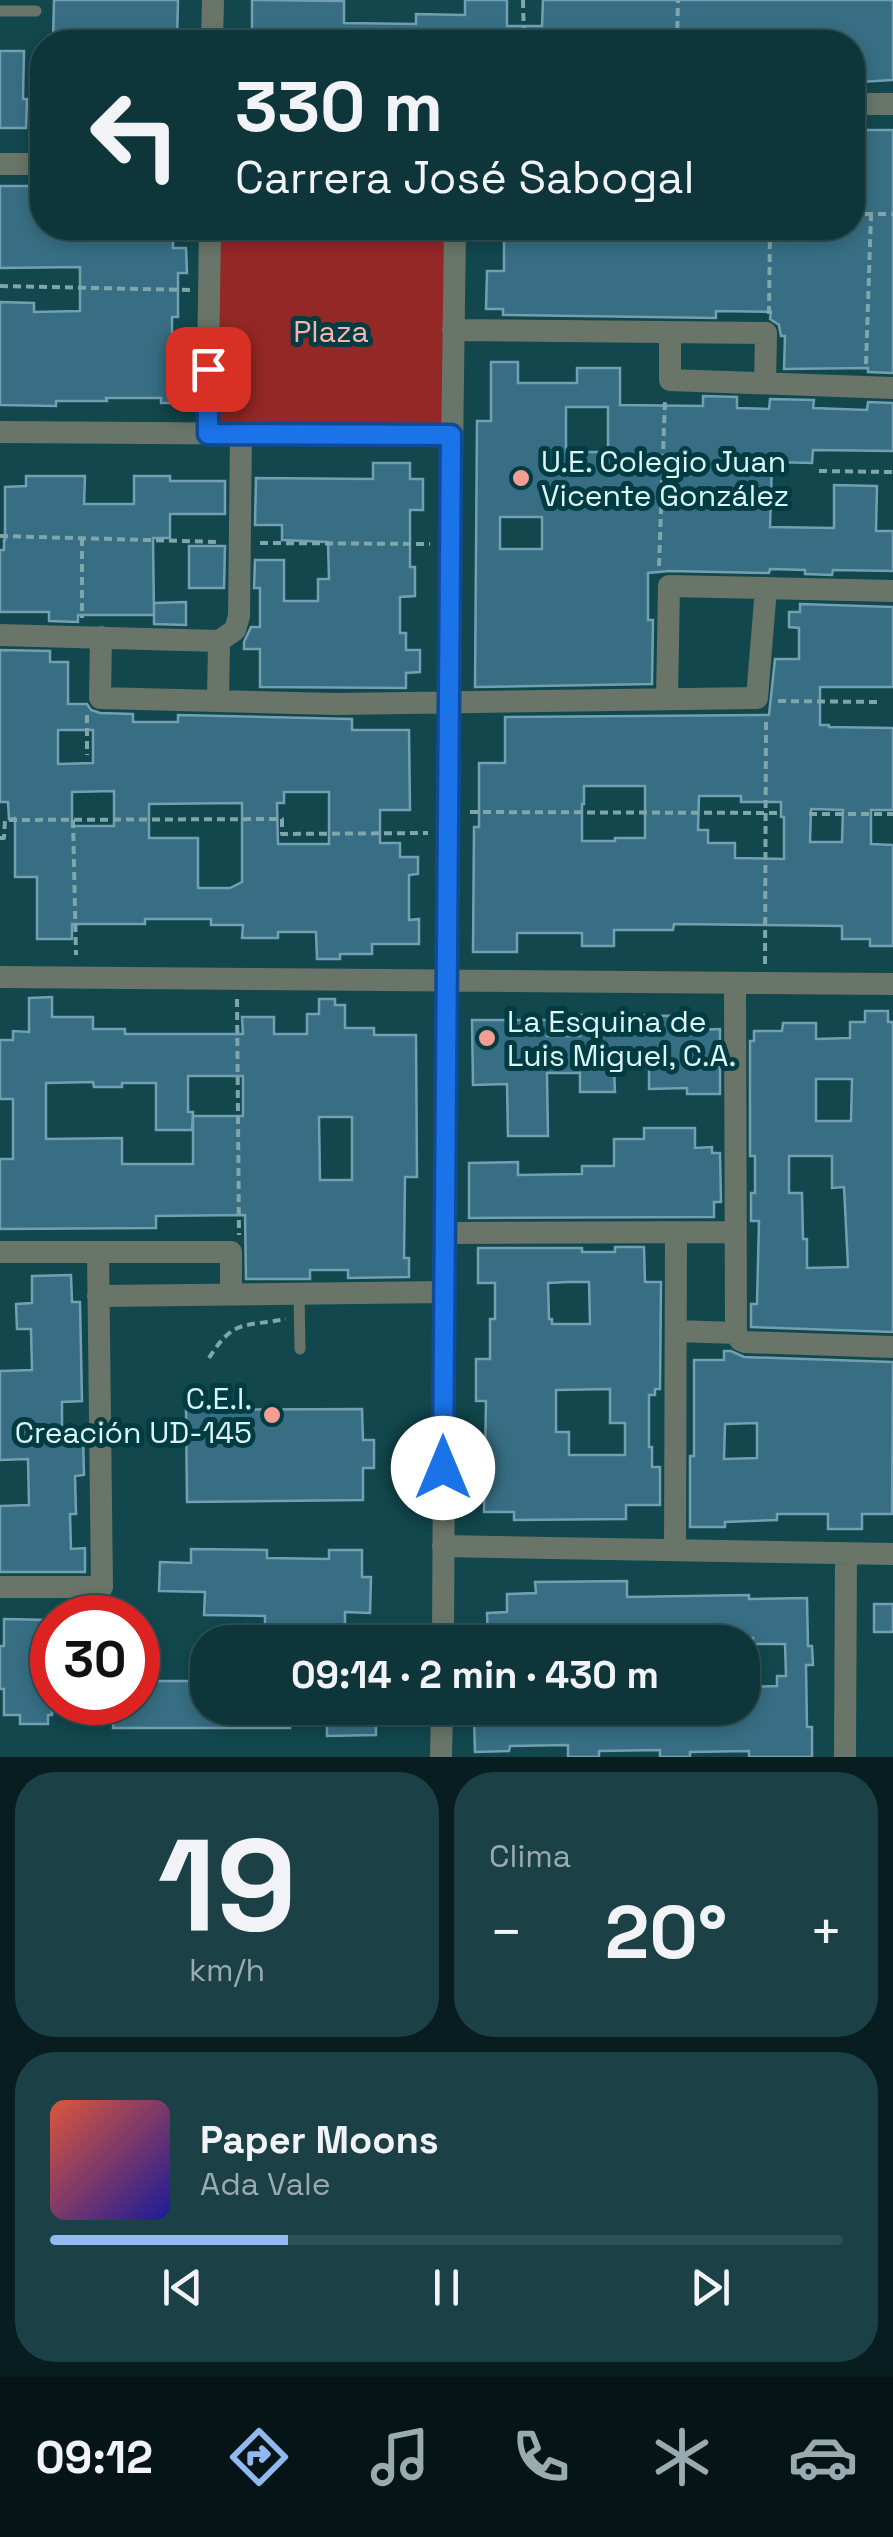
<!DOCTYPE html>
<html lang="es">
<head>
<meta charset="utf-8">
<style>
	:root { --surface:#0d353a; --page:#1b4045; --text:#f1f3f6; --muted:#9aabaf; --line:#2d5054; --accent:#90b9f0 }
	body { margin:0; font-family:"Space Grotesk",sans-serif; background:var(--page); color:var(--text); height:100vh; display:flex; flex-direction:column; font-size:38px; white-space:nowrap }
	* { box-sizing:border-box; margin:0 }
	p { font-size:32px; color:var(--muted) }
	.icon { flex:none; width:55px; height:55px; fill:none; stroke:currentColor; stroke-width:2; stroke-linecap:round; stroke-linejoin:round }
	.map { position:relative; height:1757px; overflow:hidden }
	.details { display:flex; flex-direction:column; gap:15px; padding:15px; background:#071d20; flex:1 }
	.details>* { flex:none }
	.guide { position:absolute; left:30px; top:30px; width:835px; height:210px; border-radius:40px; box-shadow:0 5px 15px #0003,0 0 0 2px var(--line); background:#0d353a; color:var(--text); overflow:hidden }
	.speed { position:absolute; left:30px; top:1595px; display:flex; gap:20px; font-size:50px; font-weight:700; text-align:center }
	.speed>* { display:grid; place-content:center; width:130px; height:130px; border-radius:50%; background:var(--surface); box-shadow:0 5px 15px #0003,0 0 0 2px var(--line); line-height:1 }
	.speed .limit { border:15px solid #d22; background:#fff; color:#111 }
	.pin { position:absolute; display:grid; place-items:center; width:85px; height:85px; color:#fff; margin:-42px; border-radius:20px; box-shadow:0 5px 15px #0006 }
	.me { position:absolute; width:110px; margin:-55px; rotate:0deg; stroke-linejoin:round; filter:drop-shadow(0 0 8px #0008) }
	.turn { display:flex; align-items:center; gap:35px; height:210px; padding:0 40px; font-size:45px }
	.turn .icon { width:130px; height:130px; stroke-width:2.5 }
	.turn b { display:block; font-size:70px; line-height:85px }
	.big { font-size:75px; font-weight:800; line-height:1.1 }
	.details .tile { flex:1; display:flex; flex-direction:column; justify-content:center; gap:15px; min-width:0; padding:0 35px; border-radius:40px; background:var(--page) }
	.details .dial { align-items:center; gap:0 }
	.dial b { font-size:130px; line-height:1 }
	.song { display:flex; align-items:center; gap:30px }
	.cover { width:120px; height:120px; border-radius:15px; background:linear-gradient(135deg,hsl(10 70% 55%),hsl(240 70% 35%)) }
	.played { height:10px; border-radius:5px; background:linear-gradient(90deg,var(--accent) 30%,var(--line) 30%) }
	.keys { display:flex; justify-content:space-around; direction:ltr }
	.heat { display:flex; justify-content:space-between; align-items:center; font-size:55px; direction:ltr }
	.details .tiles { flex:1; display:grid; gap:15px; grid-template-columns:1fr 1fr }
	.tile:last-child { grid-column:span 2 }
	.trip { position:absolute; left:190px; top:1625px; width:570px; height:100px; border-radius:40px; background:var(--surface); box-shadow:0 5px 15px #0003,0 0 0 2px var(--line); font-weight:800; line-height:100px; text-align:center }
	.tabs { display:flex; height:160px; justify-content:space-around; align-items:center; background:#051517; color:var(--muted) }
	.tabs .icon { width:70px; height:70px }
	.tabs .current { color:var(--accent) }
	.tabs b { font-size:45px; color:var(--text) }
	.map>svg:first-child { display:block }
</style>
</head>
<body>
<div class="map">
<svg width="893" height="1757" viewBox="0 0 893 1757">
	<rect width="100%" height="100%" fill="#11474d"/>
	<path fill="#942826" d="M 210,228 L 455,228 L 451,435 L 207,434 Z"/>
	<path fill="#376e83" stroke="#739fb2" stroke-width="2.5" fill-rule="evenodd" d="M 54,0 L 178,0 L 177,42 L 53,42 Z
		M 252,0 L 344,1 L 344,23 L 416,24 L 416,14 L 465,15 L 465,0 L 507,0 L 507,26 L 542,26 L 543,0 L 893,0 L 893,80 L 860,82 L 860,78 L 852,78 L 852,42 L 252,42 Z
		M 0,51 L 24,51 L 23,99 L 27,99 L 26,128 L 0,128 Z
		M 862,130 L 893,130 L 893,373 L 868,372 L 868,368 L 784,369 L 785,336 L 781,336 L 779,325 L 770,319 L 771,312 L 716,311 L 716,318 L 503,315 L 503,309 L 486,309 L 487,271 L 504,271 L 504,228 L 532,228 L 532,233 L 564,234 L 564,228 L 723,228 L 723,238 L 786,241 L 787,228 L 852,228 L 852,149 L 862,149 Z
		M 0,186 L 42,186 L 42,228 L 173,228 L 173,248 L 186,248 L 187,273 L 178,273 L 178,317 L 172,317 L 172,376 L 184,376 L 185,403 L 161,403 L 161,398 L 106,398 L 107,401 L 56,401 L 56,406 L 0,405 L 0,302 L 34,303 L 34,312 L 80,311 L 80,267 L 0,268 Z
		M 491,362 L 518,362 L 518,383 L 577,383 L 577,368 L 620,368 L 620,405 L 703,406 L 703,396 L 737,397 L 737,408 L 769,409 L 770,399 L 814,400 L 813,408 L 867,410 L 868,402 L 893,403 L 893,451 L 813,450 L 812,463 L 772,462 L 770,527 L 834,528 L 834,485 L 877,486 L 876,531 L 893,531 L 893,571 L 833,570 L 832,575 L 805,574 L 805,570 L 770,569 L 769,573 L 669,571 L 648,573 L 648,620 L 653,620 L 652,684 L 475,687 L 477,421 L 491,421 ZM 566,407 L 608,407 L 608,452 L 566,452 ZM 500,517 L 542,517 L 542,549 L 500,549 Z
		M 373,463 L 410,463 L 410,479 L 423,479 L 423,510 L 410,510 L 410,567 L 415,567 L 415,596 L 400,597 L 400,633 L 406,633 L 406,650 L 420,650 L 420,672 L 406,673 L 406,688 L 260,687 L 260,649 L 244,649 L 244,642 L 251,627 L 260,627 L 260,588 L 254,588 L 255,560 L 284,560 L 284,601 L 318,601 L 318,579 L 329,579 L 328,542 L 282,540 L 282,525 L 255,525 L 256,478 L 373,479 Z
		M 26,476 L 85,476 L 84,504 L 134,504 L 134,476 L 170,476 L 170,481 L 225,481 L 225,514 L 170,514 L 170,538 L 153,538 L 154,615 L 154,603 L 186,602 L 186,625 L 154,624 L 154,615 L 78,615 L 78,622 L 49,621 L 49,612 L 0,612 L 0,550 L 4,550 L 4,540 L 5,540 L 5,487 L 26,486 Z
		M 189,546 L 225,546 L 224,588 L 189,588 Z
		M 800,604 L 893,607 L 893,687 L 820,687 L 820,725 L 829,725 L 829,727 L 893,728 L 893,810 L 871,810 L 871,844 L 893,845 L 893,946 L 870,946 L 870,939 L 842,939 L 842,926 L 674,924 L 673,930 L 614,930 L 614,946 L 582,946 L 582,933 L 517,933 L 517,952 L 473,952 L 474,827 L 479,827 L 479,763 L 505,763 L 505,717 L 769,715 L 775,659 L 799,659 L 799,628 L 789,627 L 789,612 L 800,612 ZM 584,786 L 645,786 L 645,838 L 615,838 L 615,841 L 582,841 L 582,804 L 584,804 ZM 699,796 L 741,796 L 741,802 L 781,802 L 781,817 L 784,817 L 784,859 L 735,858 L 735,843 L 708,843 L 708,830 L 698,830 ZM 811,809 L 843,810 L 842,842 L 810,842 Z
		M 0,650 L 50,651 L 50,662 L 68,662 L 68,704 L 87,704 L 91,710 L 100,713 L 133,714 L 133,722 L 178,722 L 178,715 L 352,719 L 352,730 L 409,730 L 410,810 L 380,810 L 380,843 L 400,843 L 400,857 L 418,857 L 418,874 L 409,875 L 409,920 L 419,919 L 419,944 L 372,944 L 372,954 L 340,954 L 340,959 L 317,959 L 316,932 L 278,932 L 278,938 L 242,938 L 243,925 L 211,925 L 211,919 L 145,919 L 145,924 L 72,924 L 72,939 L 37,939 L 37,877 L 15,877 L 15,818 L 9,819 L 8,802 L 0,802 ZM 58,730 L 93,730 L 93,763 L 58,764 ZM 114,791 L 114,826 L 72,826 L 72,792 ZM 284,792 L 329,792 L 329,844 L 278,844 L 277,803 L 284,803 ZM 242,803 L 242,882 L 230,888 L 198,888 L 198,838 L 149,838 L 149,804 Z
		M 52,997 L 52,1017 L 93,1017 L 93,1029 L 125,1029 L 125,1034 L 243,1034 L 242,1017 L 274,1017 L 274,1034 L 307,1034 L 307,1014 L 319,1014 L 319,999 L 335,999 L 335,1005 L 345,1005 L 345,1028 L 374,1028 L 374,1035 L 416,1035 L 417,1177 L 405,1177 L 404,1258 L 409,1258 L 409,1277 L 348,1278 L 348,1270 L 310,1270 L 310,1279 L 246,1279 L 245,1215 L 156,1216 L 156,1228 L 0,1229 L 0,1159 L 13,1159 L 13,1099 L 0,1099 L 0,1040 L 13,1040 L 13,1031 L 29,1032 L 29,998 ZM 188,1076 L 243,1076 L 243,1116 L 193,1116 L 193,1164 L 122,1164 L 122,1138 L 46,1139 L 46,1083 L 93,1082 L 94,1087 L 122,1087 L 122,1083 L 156,1083 L 156,1130 L 192,1130 L 193,1112 L 188,1112 ZM 319,1117 L 352,1117 L 352,1180 L 320,1180 Z
		M 865,1011 L 888,1011 L 888,1022 L 893,1022 L 893,1332 L 751,1327 L 751,1304 L 757,1304 L 759,1221 L 751,1221 L 751,1193 L 755,1193 L 755,1156 L 750,1156 L 750,1041 L 754,1041 L 754,1031 L 782,1031 L 783,1023 L 816,1023 L 816,1039 L 850,1038 L 850,1022 L 865,1022 ZM 816,1079 L 852,1079 L 851,1121 L 816,1121 ZM 789,1156 L 832,1156 L 832,1188 L 844,1187 L 848,1267 L 807,1268 L 807,1239 L 803,1239 L 802,1193 L 789,1193 Z
		M 580,1015 L 687,1016 L 687,1030 L 720,1029 L 720,1094 L 687,1094 L 687,1088 L 649,1089 L 649,1068 L 614,1068 L 615,1092 L 580,1092 L 580,1073 L 547,1073 L 548,1136 L 508,1136 L 507,1084 L 473,1085 L 472,1020 L 547,1020 L 547,1036 L 580,1036 Z
		M 644,1128 L 695,1128 L 695,1148 L 712,1147 L 712,1153 L 720,1153 L 721,1202 L 714,1202 L 714,1217 L 469,1218 L 469,1163 L 518,1162 L 518,1175 L 582,1174 L 582,1166 L 614,1166 L 614,1139 L 644,1139 Z
		M 615,1247 L 644,1247 L 645,1282 L 661,1282 L 660,1389 L 655,1389 L 655,1395 L 649,1395 L 649,1447 L 652,1447 L 652,1467 L 660,1467 L 660,1505 L 626,1505 L 626,1519 L 514,1520 L 514,1512 L 484,1512 L 486,1401 L 476,1401 L 476,1359 L 490,1359 L 490,1319 L 495,1319 L 495,1283 L 478,1283 L 478,1248 L 582,1248 L 582,1252 L 615,1252 ZM 569,1282 L 589,1282 L 590,1324 L 552,1324 L 552,1319 L 549,1319 L 548,1283 ZM 610,1389 L 610,1423 L 625,1423 L 625,1455 L 569,1455 L 569,1432 L 556,1432 L 556,1390 Z
		M 71,1275 L 72,1302 L 80,1302 L 82,1401 L 62,1402 L 62,1437 L 83,1436 L 84,1475 L 75,1476 L 76,1514 L 70,1514 L 71,1549 L 85,1548 L 85,1572 L 0,1572 L 0,1506 L 29,1505 L 28,1459 L 0,1460 L 0,1371 L 32,1370 L 31,1329 L 17,1329 L 16,1304 L 32,1303 L 32,1276 Z
		M 724,1351 L 731,1351 L 744,1357 L 893,1362 L 892,1514 L 862,1514 L 862,1529 L 828,1529 L 828,1514 L 777,1514 L 777,1520 L 725,1522 L 725,1527 L 690,1527 L 690,1456 L 694,1456 L 694,1360 L 724,1360 ZM 757,1423 L 757,1458 L 724,1459 L 725,1424 Z
		M 362,1409 L 363,1440 L 374,1440 L 374,1468 L 363,1468 L 363,1500 L 187,1502 L 186,1410 Z
		M 191,1549 L 267,1550 L 267,1558 L 329,1559 L 329,1550 L 362,1550 L 362,1577 L 371,1577 L 370,1613 L 345,1612 L 345,1625 L 265,1624 L 265,1616 L 204,1615 L 205,1592 L 159,1591 L 160,1562 L 191,1563 Z
		M 627,1581 L 627,1597 L 749,1595 L 749,1599 L 807,1598 L 808,1646 L 812,1646 L 813,1665 L 806,1665 L 807,1727 L 812,1727 L 812,1757 L 749,1757 L 749,1751 L 690,1752 L 690,1757 L 660,1757 L 660,1750 L 599,1751 L 599,1757 L 568,1757 L 568,1745 L 510,1746 L 509,1751 L 475,1752 L 474,1718 L 509,1718 L 509,1708 L 742,1708 L 742,1687 L 777,1686 L 777,1676 L 786,1676 L 785,1644 L 753,1644 L 753,1638 L 694,1642 L 694,1626 L 657,1626 L 658,1642 L 488,1642 L 487,1613 L 507,1612 L 507,1594 L 536,1593 L 535,1582 Z
		M 874,1604 L 893,1604 L 893,1632 L 874,1632 Z
		M 4,1619 L 52,1620 L 52,1715 L 48,1715 L 48,1724 L 20,1724 L 20,1715 L 4,1715 L 4,1689 L 0,1689 L 0,1646 L 4,1646 Z
		M 138,1681 L 208,1681 L 208,1708 L 291,1708 L 290,1728 L 113,1728 L 114,1702 L 138,1702 Z
		M 327,1708 L 376,1708 L 376,1735 L 327,1736 Z"/>
	<g fill="none" stroke-linecap="round" stroke-linejoin="round">
		<path stroke="#7fa6aa" stroke-width="4" stroke-dasharray="8 5" stroke-linecap="butt" d="M 523,0 L 524,42
			M 677,42 L 678,0
			M 852,214 L 893,214
			M 858,214 L 860,124
			M 0,286 L 190,290
			M 769,314 L 770,228
			M 866,364 L 871,214
			M 819,471 L 893,472
			M 0,536 L 220,542
			M 82,538 L 82,618
			M 260,543 L 430,544
			M 659,566 L 665,400
			M 778,701 L 880,702
			M 87,715 L 87,755
			M 470,812 L 781,813
			M 809,814 L 893,814
			M 73,820 L 76,955
			M 0,838 L 4,838 L 5,820 L 282,819 L 282,834 L 428,833
			M 765,964 L 766,718
			M 237,999 L 239,1235
			M 209,1358 C 234,1318 245,1327 286,1319"/>
		<path stroke="#687568" stroke-width="11" d="M 0,11 L 36,11
			M 299,1294 L 300,1349"/>
		<path stroke="#687568" stroke-width="22" d="M 212,42 L 213,0
			M 852,104 L 893,104
			M 0,164 L 42,164
			M 453,330 L 766,333 L 765,383
			M 670,333 L 670,380 L 893,388
			M 0,432 L 451,435
			M 207,434 L 210,228
			M 0,635 L 219,641
			M 101,637 L 100,698 L 336,704 L 757,698 L 766,588
			M 219,641 L 235,630 L 239,616 L 241,434
			M 667,699 L 669,586 L 893,591
			M 218,701 L 219,641
			M 0,977 L 893,984
			M 735,983 L 736,1333
			M 444,1233 L 735,1232
			M 0,1252 L 231,1252 L 231,1294
			M 98,1296 L 444,1292
			M 676,1331 L 736,1333
			M 736,1333 L 740,1340 L 745,1342 L 893,1347
			M 443,1546 L 893,1554
			M 675,1550 L 676,1232
			M 0,1587 L 102,1587 L 98,1252
			M 443,1642 L 447,832 L 455,228
			M 441,1757 L 442,1708
			M 845,1757 L 846,1553"/>
	</g>
	<g fill="none" stroke-linecap="round" stroke-linejoin="round">
		<defs>
			<path id="route" d="M 208,369 L 208,434 L 451,435 L 443,1468"/>
		</defs>
		<use href="#route" stroke="#114b97" stroke-width="25"/>
		<use href="#route" stroke="#1a73e8" stroke-width="18"/>
	</g>
	<g fill="#f59c93" stroke="#013c42" stroke-width="4">
		<circle cx="521" cy="478" r="10"/>
		<circle cx="487" cy="1038" r="10"/>
		<circle cx="272" cy="1415" r="10"/>
	</g>
	<g text-anchor="middle" dominant-baseline="central" stroke-width="10" stroke-linejoin="round" paint-order="stroke">
		<g font-size="30" fill="#f7b4ad" stroke="#013c42">
			<text x="331" y="331">Plaza</text>
		</g>
		<g font-size="30" fill="#dbf5f9" stroke="#013c42" text-anchor="start">
			<text x="541" y="461">U.E. Colegio Juan<tspan x="541" dy="34">Vicente González</tspan></text>
			<text x="507" y="1021">La Esquina de<tspan x="507" dy="34">Luis Miguel, C.A.</tspan></text>
			<text x="252" y="1398" text-anchor="end">C.E.I.<tspan x="252" dy="34">Creación UD-145</tspan></text>
		</g>
	</g>
</svg>
<div class="speed"><div class="limit">30</div></div>
<div class="pin" style="left:208px;top:369px;background:#d93025"><svg class="icon" aria-label="arrive" viewBox="0 0 24 24"><path d="M6 21V4h12l-3 4 3 4H6"/></svg></div>
<svg class="me" style="left:443px;top:1468px" viewBox="-20 -20 40 40"><circle r="19" fill="#fff"/><path d="M0-13L10 11 0 6-10 11z" fill="#1a73e8"/></svg>
<div class="trip">09:14 · 2 min · 430 m</div>
<div class="guide">
<div class="turn"><svg class="icon" aria-label="left" viewBox="0 0 24 24"><path d="M17 20v-9H6M10 6l-5 5 5 5"/></svg><div><b>330 m</b>Carrera José Sabogal</div></div>
</div>
</div>
<section class="details">
<div class="tiles">
<div class="tile dial"><b>19</b><p>km/h</p></div>
<div class="tile"><p>Clima</p>
<div class="heat"><a>−</a><b class="big">20°</b><a>+</a></div>
</div>
<div class="tile">
<div class="song"><i class="cover"></i><div><b>Paper Moons</b><p>Ada Vale</p></div></div>
<div class="played"></div>
<div class="keys"><svg class="icon" aria-label="previous" viewBox="0 0 24 24"><path d="M18 5L8 12l10 7zM5 5v14"/></svg><svg class="icon" aria-label="pause" viewBox="0 0 24 24"><path d="M8 5v14M16 5v14"/></svg><svg class="icon" aria-label="next" viewBox="0 0 24 24"><path d="M6 5l10 7-10 7zM19 5v14"/></svg></div>
</div>
</div>
</section>
<nav class="tabs">
<b>09:12</b>
<svg class="icon current" aria-label="directions" viewBox="0 0 24 24"><path d="M12 3l9 9-9 9-9-9zM9 14v-3h6M13 9l2 2-2 2"/></svg>
<svg class="icon" aria-label="music" viewBox="0 0 24 24"><path d="M9 18V5l10-2v13"/><circle cx="6" cy="18" r="3"/><circle cx="16" cy="16" r="3"/></svg>
<svg class="icon" aria-label="phone" viewBox="0 0 24 24"><path d="M5 4h4l2 5-3 2q2 4 5 5l2-3 5 2v4C11 20 4 13 5 4z"/></svg>
<svg class="icon" aria-label="climate" viewBox="0 0 24 24"><path d="M12 3v18M4 7l16 10M4 17L20 7"/></svg>
<svg class="icon" aria-label="car" viewBox="0 0 24 24"><path d="M5 17H2v-5l4-1 3-4h7l3 4 3 1v5h-3M9 17h6M6 11h13"/><circle cx="7" cy="17" r="2"/><circle cx="17" cy="17" r="2"/></svg>
</nav>
</body>
</html>
